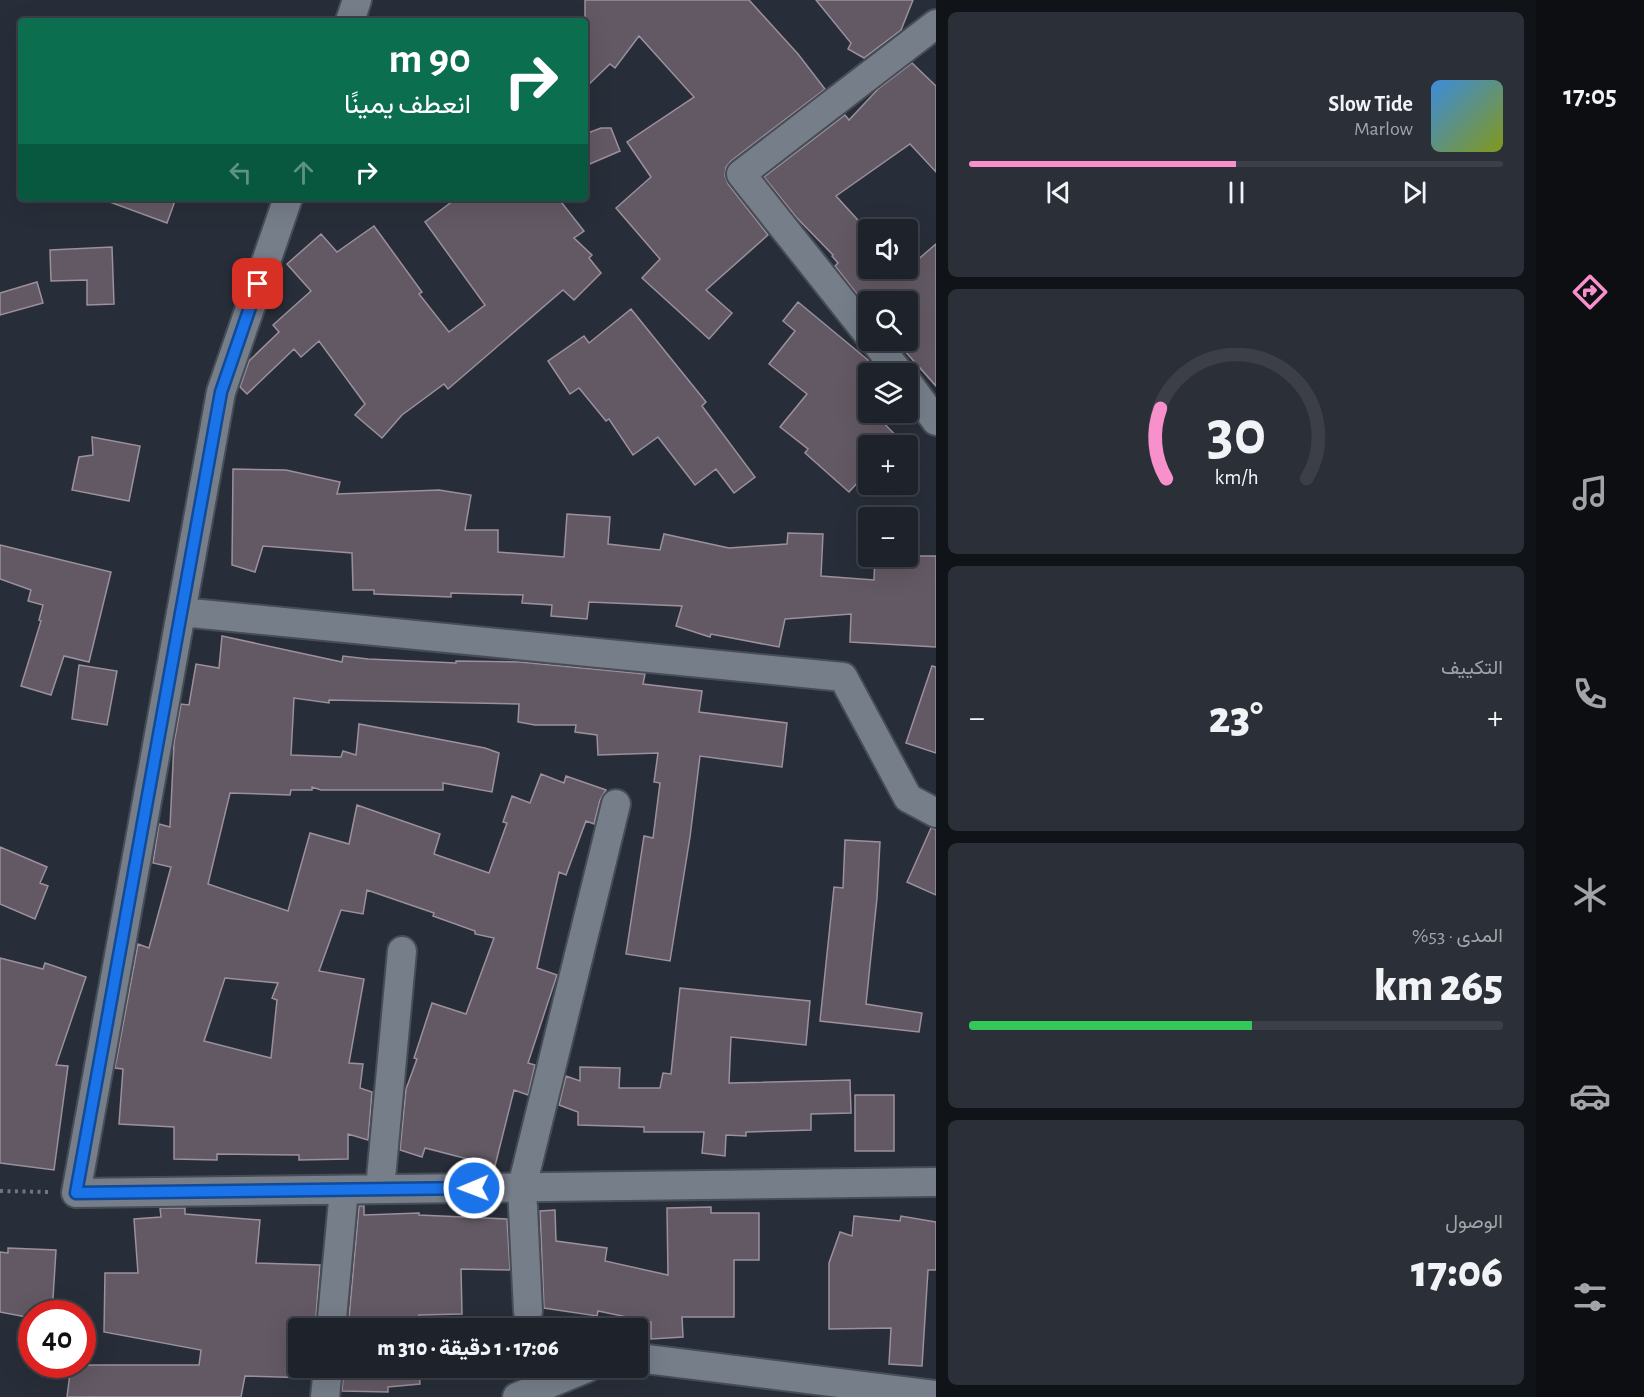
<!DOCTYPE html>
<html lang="ar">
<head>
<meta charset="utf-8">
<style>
	:root { --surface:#1e222b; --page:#2b2f37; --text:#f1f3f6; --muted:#a1a4a9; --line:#3c3f47; --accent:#f890cc }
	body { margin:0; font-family:"Alegreya Sans",Vazirmatn,sans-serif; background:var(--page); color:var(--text); direction:rtl; height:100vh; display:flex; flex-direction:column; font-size:22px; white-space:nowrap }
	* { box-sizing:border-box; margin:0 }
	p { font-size:20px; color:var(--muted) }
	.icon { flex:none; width:33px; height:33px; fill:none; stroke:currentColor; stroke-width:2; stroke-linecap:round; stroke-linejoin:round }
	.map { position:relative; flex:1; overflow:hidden; direction:ltr }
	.sheet { display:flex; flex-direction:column; gap:12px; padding:12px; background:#101318; width:600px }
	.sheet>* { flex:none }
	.guide { position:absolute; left:18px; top:18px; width:570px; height:183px; border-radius:6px; box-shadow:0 6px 24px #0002,0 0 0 2px var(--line); direction:rtl; background:#0b6e4f; color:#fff; overflow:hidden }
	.controls { position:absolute; left:858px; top:219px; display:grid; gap:12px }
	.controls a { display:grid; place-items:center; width:60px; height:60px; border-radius:6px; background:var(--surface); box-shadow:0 6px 24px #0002,0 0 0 2px var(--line); font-size:30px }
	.speed { position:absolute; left:18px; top:1300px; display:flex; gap:12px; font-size:30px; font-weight:700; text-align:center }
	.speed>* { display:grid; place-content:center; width:78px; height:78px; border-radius:50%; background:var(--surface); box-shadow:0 6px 24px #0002,0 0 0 2px var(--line); line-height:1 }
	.speed .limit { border:9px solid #d22; background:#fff; color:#111 }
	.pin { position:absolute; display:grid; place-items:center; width:51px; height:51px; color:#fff; margin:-26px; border-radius:12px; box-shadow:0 3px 9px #0006 }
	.me { position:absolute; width:66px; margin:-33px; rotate:269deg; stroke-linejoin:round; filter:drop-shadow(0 0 4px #0008) }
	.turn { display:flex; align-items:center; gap:21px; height:126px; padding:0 18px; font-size:27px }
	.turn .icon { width:78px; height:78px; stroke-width:2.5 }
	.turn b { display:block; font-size:42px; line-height:51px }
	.lanes { display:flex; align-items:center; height:57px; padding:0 18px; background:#0003; justify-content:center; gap:30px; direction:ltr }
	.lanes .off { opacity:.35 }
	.big { font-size:45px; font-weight:800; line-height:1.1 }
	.sheet .card { flex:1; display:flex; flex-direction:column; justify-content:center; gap:9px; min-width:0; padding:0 21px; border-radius:9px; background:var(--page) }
	.sheet .dial { align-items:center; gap:0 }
	.dial svg { height:156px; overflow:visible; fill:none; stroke:var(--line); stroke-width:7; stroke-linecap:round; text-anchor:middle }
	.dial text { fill:var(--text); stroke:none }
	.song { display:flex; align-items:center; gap:18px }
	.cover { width:72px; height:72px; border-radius:9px; background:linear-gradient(135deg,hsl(210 70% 55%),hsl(70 70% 35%)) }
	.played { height:6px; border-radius:3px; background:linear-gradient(90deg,var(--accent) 50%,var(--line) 50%) }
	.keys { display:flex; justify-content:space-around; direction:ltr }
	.heat { display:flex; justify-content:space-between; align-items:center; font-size:33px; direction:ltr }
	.charge { height:9px; border-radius:4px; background:linear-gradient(90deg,#34c759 53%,var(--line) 0) }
	.trip { position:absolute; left:288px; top:1318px; width:360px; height:60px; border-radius:6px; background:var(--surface); box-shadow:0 6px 24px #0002,0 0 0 2px var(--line); font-weight:800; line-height:60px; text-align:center; direction:rtl }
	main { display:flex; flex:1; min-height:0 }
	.tabs { display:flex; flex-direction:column; width:108px; justify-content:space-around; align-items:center; background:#0c0e11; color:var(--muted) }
	.tabs .icon { width:42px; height:42px }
	.tabs .current { color:var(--accent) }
	.tabs b { font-size:27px; color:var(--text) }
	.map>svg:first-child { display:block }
</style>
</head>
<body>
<main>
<nav class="tabs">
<b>17:05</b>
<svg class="icon current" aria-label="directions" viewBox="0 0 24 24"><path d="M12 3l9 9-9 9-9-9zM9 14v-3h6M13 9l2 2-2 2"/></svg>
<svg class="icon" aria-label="music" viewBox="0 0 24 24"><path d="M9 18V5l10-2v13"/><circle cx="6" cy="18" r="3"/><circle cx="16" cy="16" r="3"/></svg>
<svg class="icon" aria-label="phone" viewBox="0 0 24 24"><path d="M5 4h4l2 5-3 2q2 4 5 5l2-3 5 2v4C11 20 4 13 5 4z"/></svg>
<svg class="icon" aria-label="climate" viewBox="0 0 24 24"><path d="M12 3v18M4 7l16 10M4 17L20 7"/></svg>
<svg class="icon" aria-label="car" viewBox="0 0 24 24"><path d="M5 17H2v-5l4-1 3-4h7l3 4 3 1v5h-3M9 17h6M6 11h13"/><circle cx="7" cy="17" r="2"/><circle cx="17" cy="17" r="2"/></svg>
<svg class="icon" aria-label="filters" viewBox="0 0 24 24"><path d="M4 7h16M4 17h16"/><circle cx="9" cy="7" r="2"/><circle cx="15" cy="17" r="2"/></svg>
</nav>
<section class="sheet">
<div class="card">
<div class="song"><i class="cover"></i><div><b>Slow Tide</b><p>Marlow</p></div></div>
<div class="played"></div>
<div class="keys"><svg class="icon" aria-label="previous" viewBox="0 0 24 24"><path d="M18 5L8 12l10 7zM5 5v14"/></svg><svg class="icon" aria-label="pause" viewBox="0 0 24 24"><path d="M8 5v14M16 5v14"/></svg><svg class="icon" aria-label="next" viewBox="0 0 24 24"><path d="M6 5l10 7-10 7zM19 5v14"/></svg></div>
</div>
<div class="card dial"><svg viewBox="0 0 100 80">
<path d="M14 69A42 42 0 1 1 86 69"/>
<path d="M14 69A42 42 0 0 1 11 33" stroke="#f890cc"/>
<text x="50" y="56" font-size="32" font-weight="700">30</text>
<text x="50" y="72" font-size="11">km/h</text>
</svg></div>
<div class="card"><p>التكييف</p>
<div class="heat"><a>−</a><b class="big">23°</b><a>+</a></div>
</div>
<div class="card"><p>المدى · 53%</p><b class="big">265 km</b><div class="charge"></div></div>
<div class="card"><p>الوصول</p><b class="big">17:06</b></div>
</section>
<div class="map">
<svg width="936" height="1397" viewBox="0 0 936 1397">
	<rect width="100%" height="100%" fill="#282e39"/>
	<path fill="#635964" stroke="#9b909c" stroke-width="1.5" fill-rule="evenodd" d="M 585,0 L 749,0 L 798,54 L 825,89 L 731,161 L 726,167 L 725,176 L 728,184 L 768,235 L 706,290 L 732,313 L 709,339 L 642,278 L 660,259 L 616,208 L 651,177 L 627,142 L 694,97 L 639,36 L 615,68 L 610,64 L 585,88 Z
		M 816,0 L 913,0 L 901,30 L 864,58 L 848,49 L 851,43 Z
		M 912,63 L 936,86 L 936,172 L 910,144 L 836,196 L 868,231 L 868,268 L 908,268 L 936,244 L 936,386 L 895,340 L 908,340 L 908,302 L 868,302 L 868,308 L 835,266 L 838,263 L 832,256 L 833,255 L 796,217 L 764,177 L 845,115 L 849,120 L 878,89 Z
		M 601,128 L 611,128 L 620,151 L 585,166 L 585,134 Z
		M 107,198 L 176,198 L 167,223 L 107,201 Z
		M 457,198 L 558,198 L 584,231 L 574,238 L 592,255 L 589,258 L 601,273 L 574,300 L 563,290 L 448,389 L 444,384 L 402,415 L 382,438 L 355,415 L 365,404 L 319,341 L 301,357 L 294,349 L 247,394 L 240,387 L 249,361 L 279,332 L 273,325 L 311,291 L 287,264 L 321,234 L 337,252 L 374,226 L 422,292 L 419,294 L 449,332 L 485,305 L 425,222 Z
		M 112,247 L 114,304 L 87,305 L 87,280 L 51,281 L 50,250 Z
		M 37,282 L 43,303 L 0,315 L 0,293 Z
		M 798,302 L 868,360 L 868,412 L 873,412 L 905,445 L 868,446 L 868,471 L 849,492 L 805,453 L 808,449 L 780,427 L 807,394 L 769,364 L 795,331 L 783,321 Z
		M 631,309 L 706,402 L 702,406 L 755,477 L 734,493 L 716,469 L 695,485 L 658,437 L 633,455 L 609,419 L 606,421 L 579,388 L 570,394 L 548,361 L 584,336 L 589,343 Z
		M 92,437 L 140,446 L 129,501 L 72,490 L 79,457 L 93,455 Z
		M 233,469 L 286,470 L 340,482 L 337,494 L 439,490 L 471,495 L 465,530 L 498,530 L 498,552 L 564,557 L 567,514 L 610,517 L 608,544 L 660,550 L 664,534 L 729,548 L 787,544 L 788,533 L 823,534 L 821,576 L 874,580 L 875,556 L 887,556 L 892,560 L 894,556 L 936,556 L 936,647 L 850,642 L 851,614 L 785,619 L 779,647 L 711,634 L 710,637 L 676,626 L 682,606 L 589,602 L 587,619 L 551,616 L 552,605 L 522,603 L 523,595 L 451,593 L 451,597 L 374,594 L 374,590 L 353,590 L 352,553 L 263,546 L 255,572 L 232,565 Z
		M 0,545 L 111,572 L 89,662 L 64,656 L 51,695 L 21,686 L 41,621 L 39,620 L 43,605 L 28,601 L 31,590 L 0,579 Z
		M 222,636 L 342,662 L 343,656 L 368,659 L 456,663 L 456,661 L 520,662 L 645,674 L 643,684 L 702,691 L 699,712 L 787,723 L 782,767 L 700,756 L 690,837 L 670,961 L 626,954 L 644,836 L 653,838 L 660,783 L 654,782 L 658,753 L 598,755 L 597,735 L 575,732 L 576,725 L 535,725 L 518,722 L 519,704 L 329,700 L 329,703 L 294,698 L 291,755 L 341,757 L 343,751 L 356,755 L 359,724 L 485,748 L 499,753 L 492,792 L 443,783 L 443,790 L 321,790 L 312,787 L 312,790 L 291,790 L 290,795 L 230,793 L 208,884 L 288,911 L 310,833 L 349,844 L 357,805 L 440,834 L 434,854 L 489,873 L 507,823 L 503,822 L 512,796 L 530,803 L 541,774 L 564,783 L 566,776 L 606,790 L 600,800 L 594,824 L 586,821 L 566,875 L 559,872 L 537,968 L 557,975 L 528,1063 L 535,1065 L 528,1095 L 514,1090 L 495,1166 L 425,1148 L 422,1157 L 400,1150 L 406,1089 L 417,1059 L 414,1058 L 432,1003 L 466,1014 L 494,938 L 475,934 L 475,931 L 433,916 L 434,913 L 367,890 L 363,914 L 341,910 L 319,971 L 364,979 L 349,1063 L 363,1064 L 360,1088 L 372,1092 L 368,1140 L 348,1134 L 348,1159 L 299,1160 L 299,1155 L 217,1154 L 217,1160 L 174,1159 L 174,1127 L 119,1124 L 123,1069 L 115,1068 L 138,944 L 149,948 L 171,867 L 153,863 L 159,824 L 170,827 L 174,743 L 181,704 L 189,705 L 196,664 L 219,668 ZM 225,978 L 278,983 L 272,998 L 277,1000 L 271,1058 L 204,1041 Z
		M 79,665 L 117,671 L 107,725 L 72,719 Z
		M 932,666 L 936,667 L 936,753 L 906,743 Z
		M 931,828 L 936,829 L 936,895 L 907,882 Z
		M 845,840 L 880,842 L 877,898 L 866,1004 L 922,1013 L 919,1032 L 820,1021 L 834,887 L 843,888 Z
		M 0,847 L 47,867 L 40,883 L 48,886 L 35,919 L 0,904 Z
		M 0,958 L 43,969 L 45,963 L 86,977 L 56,1065 L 68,1066 L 54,1170 L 0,1163 Z
		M 680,988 L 810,1001 L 806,1045 L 731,1037 L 729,1083 L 850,1080 L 851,1113 L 811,1114 L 811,1130 L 746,1132 L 746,1136 L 726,1135 L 725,1156 L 702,1153 L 704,1132 L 644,1132 L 644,1127 L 578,1125 L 578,1112 L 559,1105 L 566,1076 L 580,1081 L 580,1067 L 620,1068 L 619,1088 L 660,1088 L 663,1073 L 671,1074 Z
		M 855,1095 L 894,1095 L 894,1151 L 855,1151 Z
		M 359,1206 L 364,1206 L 364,1215 L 419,1213 L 419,1215 L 507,1219 L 510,1270 L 461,1269 L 462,1314 L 419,1315 L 419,1329 L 348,1329 Z
		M 711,1207 L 711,1213 L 759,1213 L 759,1260 L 734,1260 L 734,1317 L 682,1317 L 683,1337 L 651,1339 L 651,1322 L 598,1311 L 597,1316 L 544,1308 L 540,1211 L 555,1210 L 556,1241 L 607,1248 L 605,1261 L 668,1275 L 667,1208 Z
		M 160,1208 L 185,1208 L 185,1214 L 260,1220 L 256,1263 L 320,1265 L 315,1329 L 298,1329 L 298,1368 L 311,1368 L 310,1378 L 245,1376 L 241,1397 L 67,1397 L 71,1365 L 199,1365 L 201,1350 L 104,1332 L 105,1273 L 138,1273 L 134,1219 L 161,1217 Z
		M 854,1216 L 900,1221 L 901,1216 L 936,1222 L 936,1270 L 928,1270 L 922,1366 L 889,1364 L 891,1328 L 829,1329 L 829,1263 L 840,1232 L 852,1236 Z
		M 8,1248 L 56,1250 L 52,1314 L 32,1314 L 32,1318 L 0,1312 L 0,1252 L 8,1253 Z
		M 344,1368 L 419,1368 L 420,1384 L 388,1387 L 388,1392 L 342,1391 Z"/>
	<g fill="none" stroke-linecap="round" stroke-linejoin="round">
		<defs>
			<path id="minor" d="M 350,21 L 357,0
				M 288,198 L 221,392 L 76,1193 L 936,1182
				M 868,334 L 741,174 L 936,24
				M 874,340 L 900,374
				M 908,383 L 936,421
				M 181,612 L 843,677 L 908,798 L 936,813
				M 380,1189 L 402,951
				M 528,1311 L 522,1187 L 616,804
				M 331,1329 L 344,1190
				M 638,1358 L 936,1395
				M 325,1397 L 328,1368
				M 517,1397 L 587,1368"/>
		</defs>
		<use href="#minor" stroke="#474d56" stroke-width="32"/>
		<path stroke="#70767f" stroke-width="4" stroke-dasharray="3 4.5" stroke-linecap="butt" d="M 0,1191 L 48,1192"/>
		<use href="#minor" stroke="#767e8a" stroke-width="28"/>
	</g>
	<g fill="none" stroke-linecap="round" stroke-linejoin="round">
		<defs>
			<path id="route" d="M 258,284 L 221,392 L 76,1193 L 474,1188"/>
		</defs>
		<use href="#route" stroke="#114b97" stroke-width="15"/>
		<use href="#route" stroke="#1a73e8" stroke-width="10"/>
	</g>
</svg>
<div class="controls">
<a><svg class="icon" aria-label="sound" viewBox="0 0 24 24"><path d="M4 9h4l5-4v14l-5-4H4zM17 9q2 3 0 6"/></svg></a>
<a><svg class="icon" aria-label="search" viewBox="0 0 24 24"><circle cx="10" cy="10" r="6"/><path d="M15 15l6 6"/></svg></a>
<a><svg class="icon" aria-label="layers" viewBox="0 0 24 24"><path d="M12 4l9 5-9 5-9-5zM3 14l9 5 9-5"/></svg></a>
<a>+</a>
<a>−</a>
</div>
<div class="speed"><div class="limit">40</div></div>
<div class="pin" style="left:258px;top:284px;background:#d93025"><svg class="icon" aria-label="arrive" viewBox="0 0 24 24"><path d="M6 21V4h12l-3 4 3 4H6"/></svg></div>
<svg class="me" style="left:474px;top:1188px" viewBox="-20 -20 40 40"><circle r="17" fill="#1a73e8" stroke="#fff" stroke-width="3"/><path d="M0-11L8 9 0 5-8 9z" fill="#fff"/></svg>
<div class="trip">17:06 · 1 دقيقة · 310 m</div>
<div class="guide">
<div class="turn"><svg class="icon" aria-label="right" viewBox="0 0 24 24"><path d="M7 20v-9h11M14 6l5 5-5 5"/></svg><div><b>90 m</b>انعطف يمينًا</div></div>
<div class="lanes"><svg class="icon off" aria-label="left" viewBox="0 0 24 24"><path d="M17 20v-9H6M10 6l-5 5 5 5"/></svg><svg class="icon off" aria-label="ahead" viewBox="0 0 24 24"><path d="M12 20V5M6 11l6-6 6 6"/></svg><svg class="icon" aria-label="right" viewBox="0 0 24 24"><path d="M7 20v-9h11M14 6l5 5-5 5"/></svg></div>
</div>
</div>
</main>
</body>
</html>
